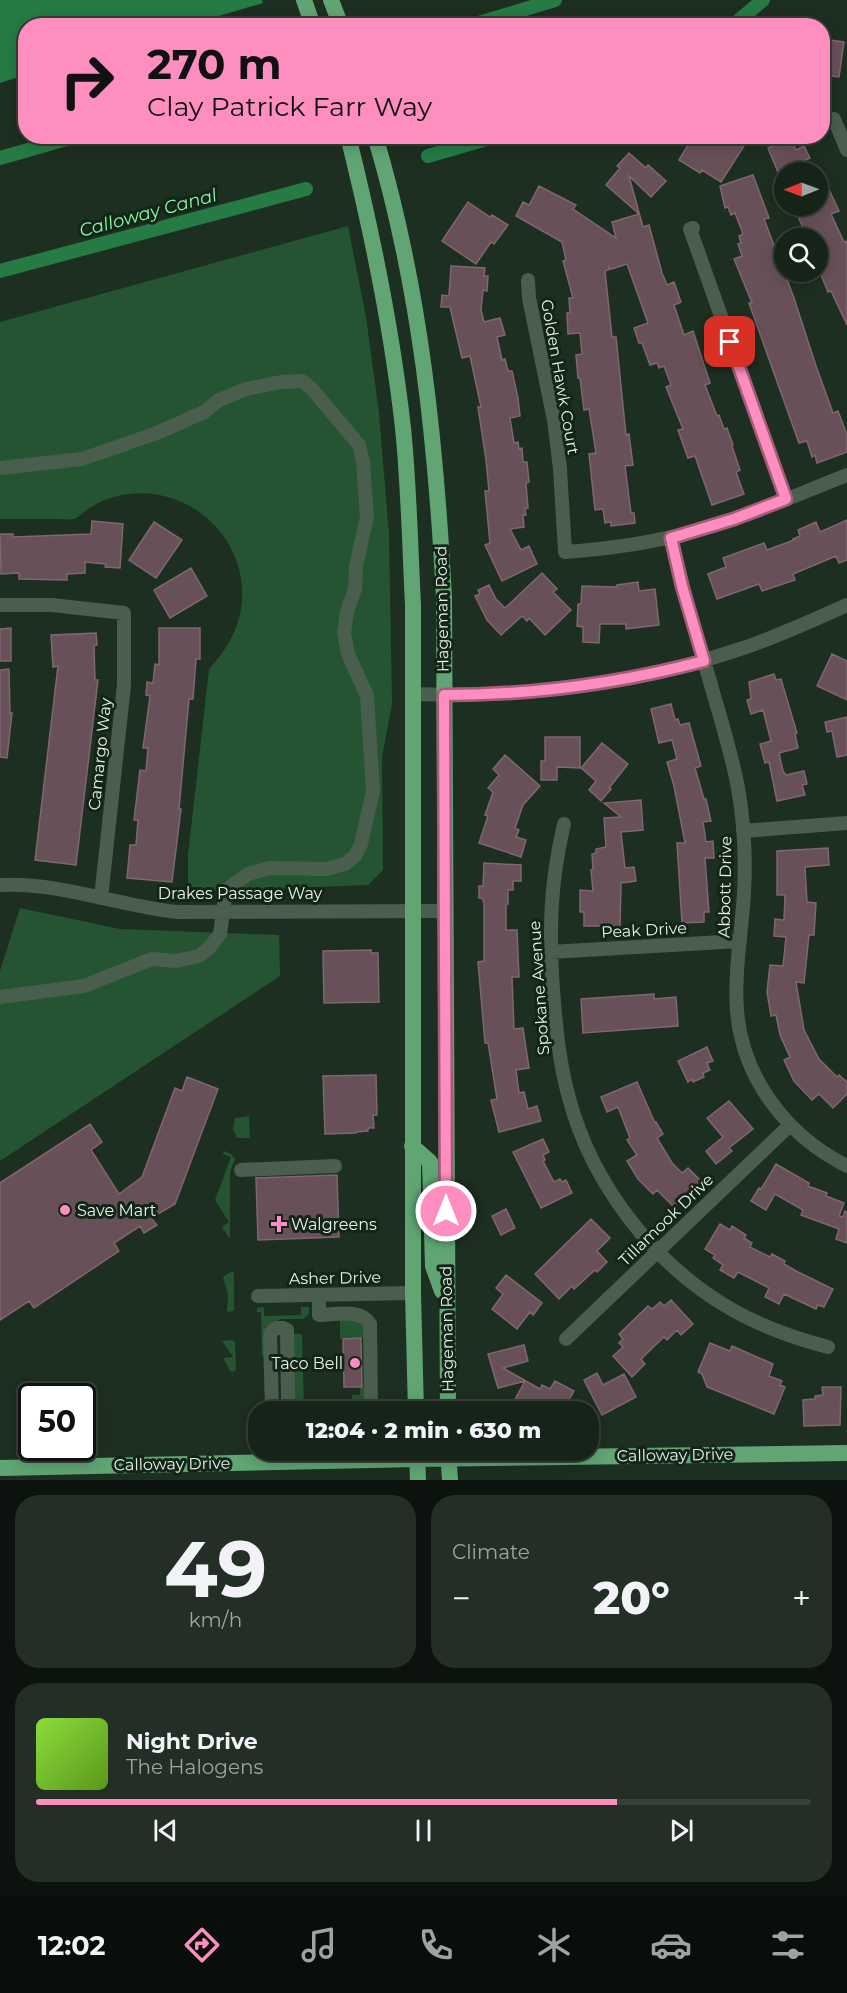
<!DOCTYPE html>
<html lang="en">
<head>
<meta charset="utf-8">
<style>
	:root { --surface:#162319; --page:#232f26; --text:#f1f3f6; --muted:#9ea4a2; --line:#354038; --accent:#fd8ebf }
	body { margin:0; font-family:Montserrat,sans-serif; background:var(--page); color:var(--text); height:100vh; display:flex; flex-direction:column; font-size:22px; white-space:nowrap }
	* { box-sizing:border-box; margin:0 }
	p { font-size:20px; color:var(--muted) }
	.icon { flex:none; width:33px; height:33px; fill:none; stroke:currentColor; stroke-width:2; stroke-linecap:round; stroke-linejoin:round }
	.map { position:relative; height:1480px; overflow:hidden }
	.side { display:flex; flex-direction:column; gap:15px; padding:15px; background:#0c130e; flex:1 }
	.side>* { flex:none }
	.banner { position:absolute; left:18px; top:18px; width:812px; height:126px; border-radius:24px; box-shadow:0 3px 15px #0003,0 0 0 2px var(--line); background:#fd8ebf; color:#111; overflow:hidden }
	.needle { width:39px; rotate:269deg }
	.tools { position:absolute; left:774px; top:162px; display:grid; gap:12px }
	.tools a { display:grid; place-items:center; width:54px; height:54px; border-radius:50%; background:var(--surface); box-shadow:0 3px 15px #0003,0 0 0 2px var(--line); font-size:30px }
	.speed { position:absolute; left:18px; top:1383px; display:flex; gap:12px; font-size:30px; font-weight:700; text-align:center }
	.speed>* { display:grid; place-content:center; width:78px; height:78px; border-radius:50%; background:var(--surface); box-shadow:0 3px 15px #0003,0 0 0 2px var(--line); line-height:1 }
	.speed .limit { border:3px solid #111; border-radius:9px; background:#fff; color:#111 }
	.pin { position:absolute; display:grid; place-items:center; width:51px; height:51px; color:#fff; margin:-26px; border-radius:12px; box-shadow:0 3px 9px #0006 }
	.me { position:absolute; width:66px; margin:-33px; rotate:0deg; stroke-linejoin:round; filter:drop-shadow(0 0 4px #0008) }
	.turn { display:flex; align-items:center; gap:21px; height:126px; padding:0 30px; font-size:27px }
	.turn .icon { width:78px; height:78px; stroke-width:2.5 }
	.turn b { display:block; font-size:42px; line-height:51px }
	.big { font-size:45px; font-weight:800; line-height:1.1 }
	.side .tile { flex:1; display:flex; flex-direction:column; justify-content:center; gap:9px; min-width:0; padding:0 21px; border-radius:24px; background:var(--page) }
	.side .dial { align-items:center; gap:0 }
	.dial b { font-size:78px; line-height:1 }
	.song { display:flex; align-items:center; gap:18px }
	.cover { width:72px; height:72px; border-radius:9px; background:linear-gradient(135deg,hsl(90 70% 55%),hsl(90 70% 35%)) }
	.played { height:6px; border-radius:3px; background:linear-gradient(90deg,var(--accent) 75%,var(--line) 75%) }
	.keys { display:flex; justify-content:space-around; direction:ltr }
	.heat { display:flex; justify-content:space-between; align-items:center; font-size:33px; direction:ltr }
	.side .tiles { flex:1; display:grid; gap:15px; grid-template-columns:1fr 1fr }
	.tile:last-child { grid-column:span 2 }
	.trip { position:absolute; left:248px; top:1401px; width:351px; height:60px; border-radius:24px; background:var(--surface); box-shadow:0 3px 15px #0003,0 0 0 2px var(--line); font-weight:800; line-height:60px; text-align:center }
	.dock { display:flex; height:96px; justify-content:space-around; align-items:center; background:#090e0a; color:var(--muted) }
	.dock .icon { width:42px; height:42px }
	.dock .on { color:var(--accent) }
	.dock b { font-size:27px; color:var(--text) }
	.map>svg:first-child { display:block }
</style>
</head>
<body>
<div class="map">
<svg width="847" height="1480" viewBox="0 0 847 1480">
	<rect width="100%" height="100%" fill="#1d2f21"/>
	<path fill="#245432" d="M 348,226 L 366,317 L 379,413 L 389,534 L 392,704 L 382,757 L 383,870 L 368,885 L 188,892 L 188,855 L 209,669 C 235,641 249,608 239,569 C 225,515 168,482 114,497 C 107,499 99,502 93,506 C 86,509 80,517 74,519 C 68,520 61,519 55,519 C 37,519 18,519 0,519 L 0,322 Z
		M 20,908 L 120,929 L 279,935 L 280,976 L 0,1161 L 0,971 Z
		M 249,1116 L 250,1138 L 237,1138 L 233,1129 L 235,1118 Z
		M 224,1151 L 231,1154 L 235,1159 L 230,1172 L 230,1239 L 222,1227 L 229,1222 L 215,1200 L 231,1157 L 223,1154 Z
		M 232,1271 L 234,1273 L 234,1311 L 227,1312 L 228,1294 L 223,1277 Z
		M 264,1307 L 264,1316 L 301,1315 L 301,1307 L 309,1307 L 309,1314 L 303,1319 L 281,1319 L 265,1327 L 266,1351 L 268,1356 L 262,1356 L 261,1312 L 257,1312 L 257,1308 Z
		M 340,1318 L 362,1320 L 365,1338 L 340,1339 Z
		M 294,1334 L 302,1334 L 304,1411 L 295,1409 L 292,1401 L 292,1336 Z
		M 233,1340 L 235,1342 L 236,1370 L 233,1372 L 230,1371 L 223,1358 L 233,1357 L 222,1341 Z
		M 360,1387 L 367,1387 L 366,1411 L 344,1411 L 344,1404 L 352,1404 L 352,1395 L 360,1395 Z"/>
	<path fill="#257b43" d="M 0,0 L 262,0 L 263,3 L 188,25 L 26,26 L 25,75 L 0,83 Z"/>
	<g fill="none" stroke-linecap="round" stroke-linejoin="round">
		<path stroke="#257b43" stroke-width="14" d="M 469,26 L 555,0
			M 732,26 L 763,0
			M 428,156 L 497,136
			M 0,158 L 77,136
			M 0,271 L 306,189"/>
	</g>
	<path fill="#685059" stroke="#7f666f" stroke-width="1.5" d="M 822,39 L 844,42 L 839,77 L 824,75 L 825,64 L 822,64 Z
		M 699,136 L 728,136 L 744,146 L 721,182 L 702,170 L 700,173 L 679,160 L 689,143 L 693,146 Z
		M 785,140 L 788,146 L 793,144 L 796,150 L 804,146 L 810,158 L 803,161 L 807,172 L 778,172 L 768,148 Z
		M 629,153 L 646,168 L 648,165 L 666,181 L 651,197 L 629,176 L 643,227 L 649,225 L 662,273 L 667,285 L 674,282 L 681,302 L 674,305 L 684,335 L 693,331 L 710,383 L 705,385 L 717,416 L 719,415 L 724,429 L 727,428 L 733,445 L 732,446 L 740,470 L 736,472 L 744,494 L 712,505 L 695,456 L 688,458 L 678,430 L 683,429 L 666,387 L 671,385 L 664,366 L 659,368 L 657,363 L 650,365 L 642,343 L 639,343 L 634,328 L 648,323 L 627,264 L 612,269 L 609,267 L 610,269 L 605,271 L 612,337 L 616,337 L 626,435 L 629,434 L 633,465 L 625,466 L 631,513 L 634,513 L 635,523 L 611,526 L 611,522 L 605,523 L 603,509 L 595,510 L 589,454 L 596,453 L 589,409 L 584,410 L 580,378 L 578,378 L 576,355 L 582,354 L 580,333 L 568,334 L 567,313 L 570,313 L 569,298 L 573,298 L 563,261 L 566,260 L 562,242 L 516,216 L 523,202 L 529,205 L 539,186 L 576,205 L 573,209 L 616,238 L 612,222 L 639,214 L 606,185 L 620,168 L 617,166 Z
		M 818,166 L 839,211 L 831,214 L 844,242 L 847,241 L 847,325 L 831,291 L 828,292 L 818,267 L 818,238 L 808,238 L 793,206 L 818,206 Z
		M 753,175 L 769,218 L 764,219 L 794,298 L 816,366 L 833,413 L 838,411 L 847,435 L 847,452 L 817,463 L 815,455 L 812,457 L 807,441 L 799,443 L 749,303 L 752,303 L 734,259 L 742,256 L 738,244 L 741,243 L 739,236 L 743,234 L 735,213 L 731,215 L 728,207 L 725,208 L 720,186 Z
		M 468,202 L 490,217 L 492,215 L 508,225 L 494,244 L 491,242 L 476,264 L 442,241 Z
		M 451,266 L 485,268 L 484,276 L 488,276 L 487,291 L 483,290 L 481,310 L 484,322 L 500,318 L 505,335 L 497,337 L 502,360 L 505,359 L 508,371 L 512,371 L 518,398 L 520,416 L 510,418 L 514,443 L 518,442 L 519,449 L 522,448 L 523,462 L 527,462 L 529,482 L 526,483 L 528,508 L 525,509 L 526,515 L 523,515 L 524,527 L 510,529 L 521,550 L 529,546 L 537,564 L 502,581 L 485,545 L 490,543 L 485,491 L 489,491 L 486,460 L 478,407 L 481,407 L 470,356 L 462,358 L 450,307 L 441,307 L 442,295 L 449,296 Z
		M 847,520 L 847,560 L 839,563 L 836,556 L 793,574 L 795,580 L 762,591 L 759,584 L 717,599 L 708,574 L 726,567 L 723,558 L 764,543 L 767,550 L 794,540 L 793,539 L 800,536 L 798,530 L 816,522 L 820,532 Z
		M 92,521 L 123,524 L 120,568 L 105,567 L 106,564 L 85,562 L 85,573 L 67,574 L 67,580 L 19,579 L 19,573 L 1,574 L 0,534 L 13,534 L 13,537 L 91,534 Z
		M 154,522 L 182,540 L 156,578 L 129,560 Z
		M 191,568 L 207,596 L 170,618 L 154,590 Z
		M 542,573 L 557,589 L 553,592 L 571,610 L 545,635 L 529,618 L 527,621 L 522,616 L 501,635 L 487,620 L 475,596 L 480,594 L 478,590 L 489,585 L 496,599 L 505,608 Z
		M 638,582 L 639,591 L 655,589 L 659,625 L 626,629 L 626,624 L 600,624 L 599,643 L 583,642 L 583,627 L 577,626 L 578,604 L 581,604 L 582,586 L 617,587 L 617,585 Z
		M 11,628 L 11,661 L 0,661 L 0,629 Z
		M 159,628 L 200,628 L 200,659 L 196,659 L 193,699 L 189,699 L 179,809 L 181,809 L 172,882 L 127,878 L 130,845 L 136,845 L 138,820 L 134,820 L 140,770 L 146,771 L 148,748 L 143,748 L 150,696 L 146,695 L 147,682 L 153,683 L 155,664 L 159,665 Z
		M 96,633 L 97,645 L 94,646 L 95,680 L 98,680 L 76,865 L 35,860 L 58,666 L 53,667 L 51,635 Z
		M 832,654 L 847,661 L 847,700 L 817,686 Z
		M 9,669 L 10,713 L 12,713 L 7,758 L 0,757 L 0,670 Z
		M 774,674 L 776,680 L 781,679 L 797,733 L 795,734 L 798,748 L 779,753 L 783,771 L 786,775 L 804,771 L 807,784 L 802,785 L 805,795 L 777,801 L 769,762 L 765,763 L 760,744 L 771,741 L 763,710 L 751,714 L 747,700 L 751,699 L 749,682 Z
		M 671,704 L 675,720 L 678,719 L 680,725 L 689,723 L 701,766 L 695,768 L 704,799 L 706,799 L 711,821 L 703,822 L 706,842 L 713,841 L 714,858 L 705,858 L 709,912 L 704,912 L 704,922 L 682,923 L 677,843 L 685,843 L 674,786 L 667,762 L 677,759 L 672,740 L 659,743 L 651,709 Z
		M 847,717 L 847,755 L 837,757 L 832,731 L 827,732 L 825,722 Z
		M 545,737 L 580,737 L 580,768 L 557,767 L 557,780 L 541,780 L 541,761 L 545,761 Z
		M 602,743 L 628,764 L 609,788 L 611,789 L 601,801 L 589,790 L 596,781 L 581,768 Z
		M 505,755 L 540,786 L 523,805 L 515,828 L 519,830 L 516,837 L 526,840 L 521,857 L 479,843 L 488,816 L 485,815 L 493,792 L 488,788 L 499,775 L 493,769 Z
		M 641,800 L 643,830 L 621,832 L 625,868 L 634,867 L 636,881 L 621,883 L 620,926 L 584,926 L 584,912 L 580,912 L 580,890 L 593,891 L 591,870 L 593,869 L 592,854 L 596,853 L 596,849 L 606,847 L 604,818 L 621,817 L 604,803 Z
		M 828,848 L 829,865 L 805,867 L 807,902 L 816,903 L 814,935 L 809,935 L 804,983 L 796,982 L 804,1030 L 819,1059 L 837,1077 L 839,1075 L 847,1082 L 847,1094 L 833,1108 L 819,1094 L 812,1100 L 794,1081 L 784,1060 L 790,1057 L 780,1035 L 776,1015 L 771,1016 L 767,992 L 770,965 L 783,966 L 786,937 L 774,936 L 775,919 L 784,920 L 785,895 L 777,895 L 777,851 Z
		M 484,863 L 521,865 L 521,881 L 513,881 L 513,890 L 508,890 L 508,904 L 506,904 L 506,930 L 517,930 L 519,977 L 512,977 L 514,1029 L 523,1028 L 529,1068 L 516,1070 L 519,1093 L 524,1092 L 528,1109 L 537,1106 L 541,1121 L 499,1132 L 491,1100 L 497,1099 L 488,1043 L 485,1043 L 478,962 L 484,961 L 484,903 L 482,898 L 479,898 L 479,886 L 483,886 Z
		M 371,950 L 371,953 L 378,953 L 379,1002 L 324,1003 L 323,951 Z
		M 654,994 L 654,999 L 676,997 L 678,1026 L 583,1033 L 581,999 Z
		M 707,1047 L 713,1061 L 707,1063 L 710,1070 L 703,1073 L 704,1077 L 693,1082 L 692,1079 L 688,1082 L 678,1061 Z
		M 376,1075 L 377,1115 L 373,1115 L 374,1128 L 368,1128 L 368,1131 L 356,1132 L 356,1133 L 325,1134 L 323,1076 Z
		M 187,1077 L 218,1089 L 175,1204 L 151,1218 L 157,1225 L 144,1233 L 140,1226 L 114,1243 L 119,1251 L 34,1308 L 29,1301 L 0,1320 L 0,1183 L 90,1124 L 102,1142 L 91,1150 L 119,1194 L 142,1177 L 175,1088 L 182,1091 Z
		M 637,1082 L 655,1123 L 656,1122 L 663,1134 L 657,1138 L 672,1163 L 682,1173 L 688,1168 L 701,1181 L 674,1207 L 657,1190 L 653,1194 L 638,1179 L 627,1161 L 637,1155 L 627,1140 L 630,1138 L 618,1107 L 607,1112 L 601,1097 Z
		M 729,1101 L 753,1129 L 729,1148 L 732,1151 L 716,1164 L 706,1151 L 723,1137 L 707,1118 Z
		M 543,1139 L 549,1152 L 543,1155 L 545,1160 L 543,1161 L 554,1182 L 560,1179 L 562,1182 L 566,1180 L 572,1193 L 541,1208 L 513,1152 Z
		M 776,1164 L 809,1183 L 808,1186 L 827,1193 L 826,1196 L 844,1203 L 839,1216 L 843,1217 L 845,1211 L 847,1212 L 847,1243 L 836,1239 L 839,1229 L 801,1215 L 803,1210 L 775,1194 L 766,1210 L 751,1201 L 759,1188 L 761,1189 Z
		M 337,1175 L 339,1237 L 258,1240 L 256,1178 Z
		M 506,1209 L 515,1228 L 501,1235 L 492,1216 Z
		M 591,1219 L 610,1238 L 597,1251 L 607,1262 L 597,1272 L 595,1270 L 574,1289 L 572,1286 L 559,1299 L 535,1274 Z
		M 720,1224 L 730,1230 L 732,1226 L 746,1235 L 744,1238 L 752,1243 L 750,1247 L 770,1257 L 772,1254 L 785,1261 L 784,1264 L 796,1271 L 833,1289 L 824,1307 L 818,1305 L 816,1309 L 784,1294 L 779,1304 L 765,1297 L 769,1288 L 738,1272 L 734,1278 L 720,1270 L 723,1265 L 713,1258 L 715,1255 L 705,1249 Z
		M 506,1275 L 542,1303 L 533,1315 L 530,1312 L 517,1329 L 492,1309 L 503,1294 L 496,1288 Z
		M 671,1300 L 693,1324 L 681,1335 L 677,1330 L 667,1340 L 664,1337 L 641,1359 L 645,1364 L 632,1377 L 613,1356 L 623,1347 L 619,1343 L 623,1339 L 619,1334 L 648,1306 L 652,1309 L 660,1302 L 664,1306 Z
		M 361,1338 L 362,1387 L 344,1387 L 343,1339 Z
		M 710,1343 L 730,1351 L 732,1346 L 773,1364 L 769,1376 L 782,1381 L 780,1385 L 785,1387 L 774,1414 L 707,1387 L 702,1374 L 698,1372 Z
		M 524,1345 L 528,1361 L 503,1368 L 540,1389 L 542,1385 L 550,1389 L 555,1381 L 574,1391 L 562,1412 L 508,1412 L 525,1381 L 498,1388 L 488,1354 Z
		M 597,1373 L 603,1385 L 624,1374 L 636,1397 L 602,1415 L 584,1380 Z
		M 822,1387 L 841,1387 L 840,1425 L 804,1426 L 803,1400 L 815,1399 L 815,1396 L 823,1395 Z"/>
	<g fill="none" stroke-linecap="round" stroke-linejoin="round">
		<path stroke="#4a5e4e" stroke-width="14" d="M 834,119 L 847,150
			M 693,228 L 690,229 L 786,499
			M 528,280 L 529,298 L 554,420 L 560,469 L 565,552 C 608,549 650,543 692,532 C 745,518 796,495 847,475
			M 0,468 L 82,459 L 157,433 L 204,412 L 219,400 L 246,389 L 281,382 L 302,381 L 312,389 L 359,445 L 363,462 L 367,517 L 356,566 L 355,589 L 347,612 L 344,633 L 348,654 L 367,696 L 373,791 L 361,844 L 355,856 L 345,864 L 327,869 L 269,868 L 248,874 L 226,890 L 220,934 L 209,948 L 199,956 L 176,961 L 152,959 L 84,986 L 0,997
			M 671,538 C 682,585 695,631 709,678 C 719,714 731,750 738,788 C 744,822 746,858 744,892 C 742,931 734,971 737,1010 C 742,1078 787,1136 847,1166
			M 0,605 L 52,605 L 124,613 L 124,685 L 101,898
			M 412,694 C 523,698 631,686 737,650 C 775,638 811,621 847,605
			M 564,824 C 550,884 549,928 553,990 C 556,1027 559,1062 569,1098 C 592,1184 654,1265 731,1309 C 762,1327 794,1338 828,1347
			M 743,831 L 847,823
			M 0,885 C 61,882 118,906 178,912 L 446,911
			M 550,952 L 740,941
			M 241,1170 L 335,1166
			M 319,1295 L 319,1315 C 335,1315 361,1308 370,1324 L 371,1412
			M 258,1296 L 413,1293
			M 566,1339 L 790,1125
			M 272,1409 L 270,1338 L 271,1332 L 276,1328 L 283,1328 L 287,1330 L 288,1402 L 283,1412"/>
		<path stroke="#60a573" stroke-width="16" d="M 304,0 L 313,26
			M 331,0 L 341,26
			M 348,136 C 372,232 392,330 403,428 C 409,487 410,546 413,605 L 413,1293 L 416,1412
			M 375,136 C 420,286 436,442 444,598 L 448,1412
			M 412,1146 L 430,1162 L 433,1266 L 442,1291
			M 417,1450 L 418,1480
			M 448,1450 L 450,1480
			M 0,1468 L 417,1459 L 847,1453"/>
	</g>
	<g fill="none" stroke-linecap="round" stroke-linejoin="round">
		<defs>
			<path id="route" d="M 446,1211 L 444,695 C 535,695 617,684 704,661 L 682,586 L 671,538 L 734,519 L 786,499 L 730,342"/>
		</defs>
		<use href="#route" stroke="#a45c7c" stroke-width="15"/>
		<use href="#route" stroke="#fd8ebf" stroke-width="10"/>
	</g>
	<g fill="#fd8ebf" stroke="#132517" stroke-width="2">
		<circle cx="65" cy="1210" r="6"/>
		<path d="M276 1215h6v6h6v6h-6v6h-6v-6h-6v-6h6z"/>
		<circle cx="355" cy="1363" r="6"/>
	</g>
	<g text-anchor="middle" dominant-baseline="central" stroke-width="6" stroke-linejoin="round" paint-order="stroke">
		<g font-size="16" fill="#e5f1e8" stroke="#132517">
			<text transform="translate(560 377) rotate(80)">Golden Hawk Court</text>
			<text transform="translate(442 609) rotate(-91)">Hageman Road</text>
			<text transform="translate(100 754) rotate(-84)">Camargo Way</text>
			<text transform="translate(725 887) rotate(-89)">Abbott Drive</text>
			<text x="240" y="893">Drakes Passage Way</text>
			<text transform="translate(644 930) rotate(-3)">Peak Drive</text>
			<text transform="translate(539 988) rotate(-94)">Spokane Avenue</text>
			<text transform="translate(666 1220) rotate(-44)">Tillamook Drive</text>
			<text transform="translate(335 1278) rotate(-1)">Asher Drive</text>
			<text transform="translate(447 1329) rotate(-91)">Hageman Road</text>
			<text transform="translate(675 1455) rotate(-1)">Calloway Drive</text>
			<text transform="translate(172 1464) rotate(-1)">Calloway Drive</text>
		</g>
		<g font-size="16" fill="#e5f1e8" stroke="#132517" text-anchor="start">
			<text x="77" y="1210">Save Mart</text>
			<text x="291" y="1224">Walgreens</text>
			<text x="343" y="1363" text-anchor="end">Taco Bell</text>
		</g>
		<g font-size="18" font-style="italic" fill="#8af7a7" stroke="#132517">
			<text transform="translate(148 213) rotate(-15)">Calloway Canal</text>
		</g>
	</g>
</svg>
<div class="tools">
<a><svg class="needle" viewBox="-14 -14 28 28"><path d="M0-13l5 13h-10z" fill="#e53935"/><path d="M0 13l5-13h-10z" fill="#9ea4a2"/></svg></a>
<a><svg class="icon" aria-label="search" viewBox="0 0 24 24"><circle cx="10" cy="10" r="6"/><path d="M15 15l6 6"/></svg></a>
</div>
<div class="speed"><div class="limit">50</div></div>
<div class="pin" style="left:730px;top:342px;background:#d93025"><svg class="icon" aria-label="arrive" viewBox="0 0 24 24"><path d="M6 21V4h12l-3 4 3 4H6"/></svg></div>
<svg class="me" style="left:446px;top:1211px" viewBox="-20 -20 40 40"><circle r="17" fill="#fd8ebf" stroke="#fff" stroke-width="3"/><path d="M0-11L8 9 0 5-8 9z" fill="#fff"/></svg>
<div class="trip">12:04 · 2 min · 630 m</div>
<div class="banner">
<div class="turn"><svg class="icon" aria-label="right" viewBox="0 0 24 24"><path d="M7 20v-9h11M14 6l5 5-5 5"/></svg><div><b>270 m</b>Clay Patrick Farr Way</div></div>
</div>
</div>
<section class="side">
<div class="tiles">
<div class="tile dial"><b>49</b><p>km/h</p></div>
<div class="tile"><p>Climate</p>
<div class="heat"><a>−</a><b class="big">20°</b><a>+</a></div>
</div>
<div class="tile">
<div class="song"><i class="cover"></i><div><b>Night Drive</b><p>The Halogens</p></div></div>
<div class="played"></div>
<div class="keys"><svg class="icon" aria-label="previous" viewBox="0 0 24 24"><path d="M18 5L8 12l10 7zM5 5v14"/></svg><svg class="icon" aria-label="pause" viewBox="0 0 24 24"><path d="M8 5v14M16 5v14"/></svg><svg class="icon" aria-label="next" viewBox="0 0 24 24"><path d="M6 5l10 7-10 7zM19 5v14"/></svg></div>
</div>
</div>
</section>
<nav class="dock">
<b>12:02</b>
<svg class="icon on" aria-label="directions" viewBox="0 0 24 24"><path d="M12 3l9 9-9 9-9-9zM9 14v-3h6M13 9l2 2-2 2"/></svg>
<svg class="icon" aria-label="music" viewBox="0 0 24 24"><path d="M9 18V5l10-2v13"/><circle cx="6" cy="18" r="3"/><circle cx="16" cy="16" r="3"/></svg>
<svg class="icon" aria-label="phone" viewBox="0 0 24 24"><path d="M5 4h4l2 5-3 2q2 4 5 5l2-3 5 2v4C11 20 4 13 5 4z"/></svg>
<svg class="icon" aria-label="climate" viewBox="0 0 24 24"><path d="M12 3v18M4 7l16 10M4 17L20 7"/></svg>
<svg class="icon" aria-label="car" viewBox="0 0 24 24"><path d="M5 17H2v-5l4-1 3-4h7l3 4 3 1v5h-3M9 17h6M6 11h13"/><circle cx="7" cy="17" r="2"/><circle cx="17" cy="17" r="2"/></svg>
<svg class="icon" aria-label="filters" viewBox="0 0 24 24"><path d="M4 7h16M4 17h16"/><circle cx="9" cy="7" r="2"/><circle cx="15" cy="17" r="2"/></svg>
</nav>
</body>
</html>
